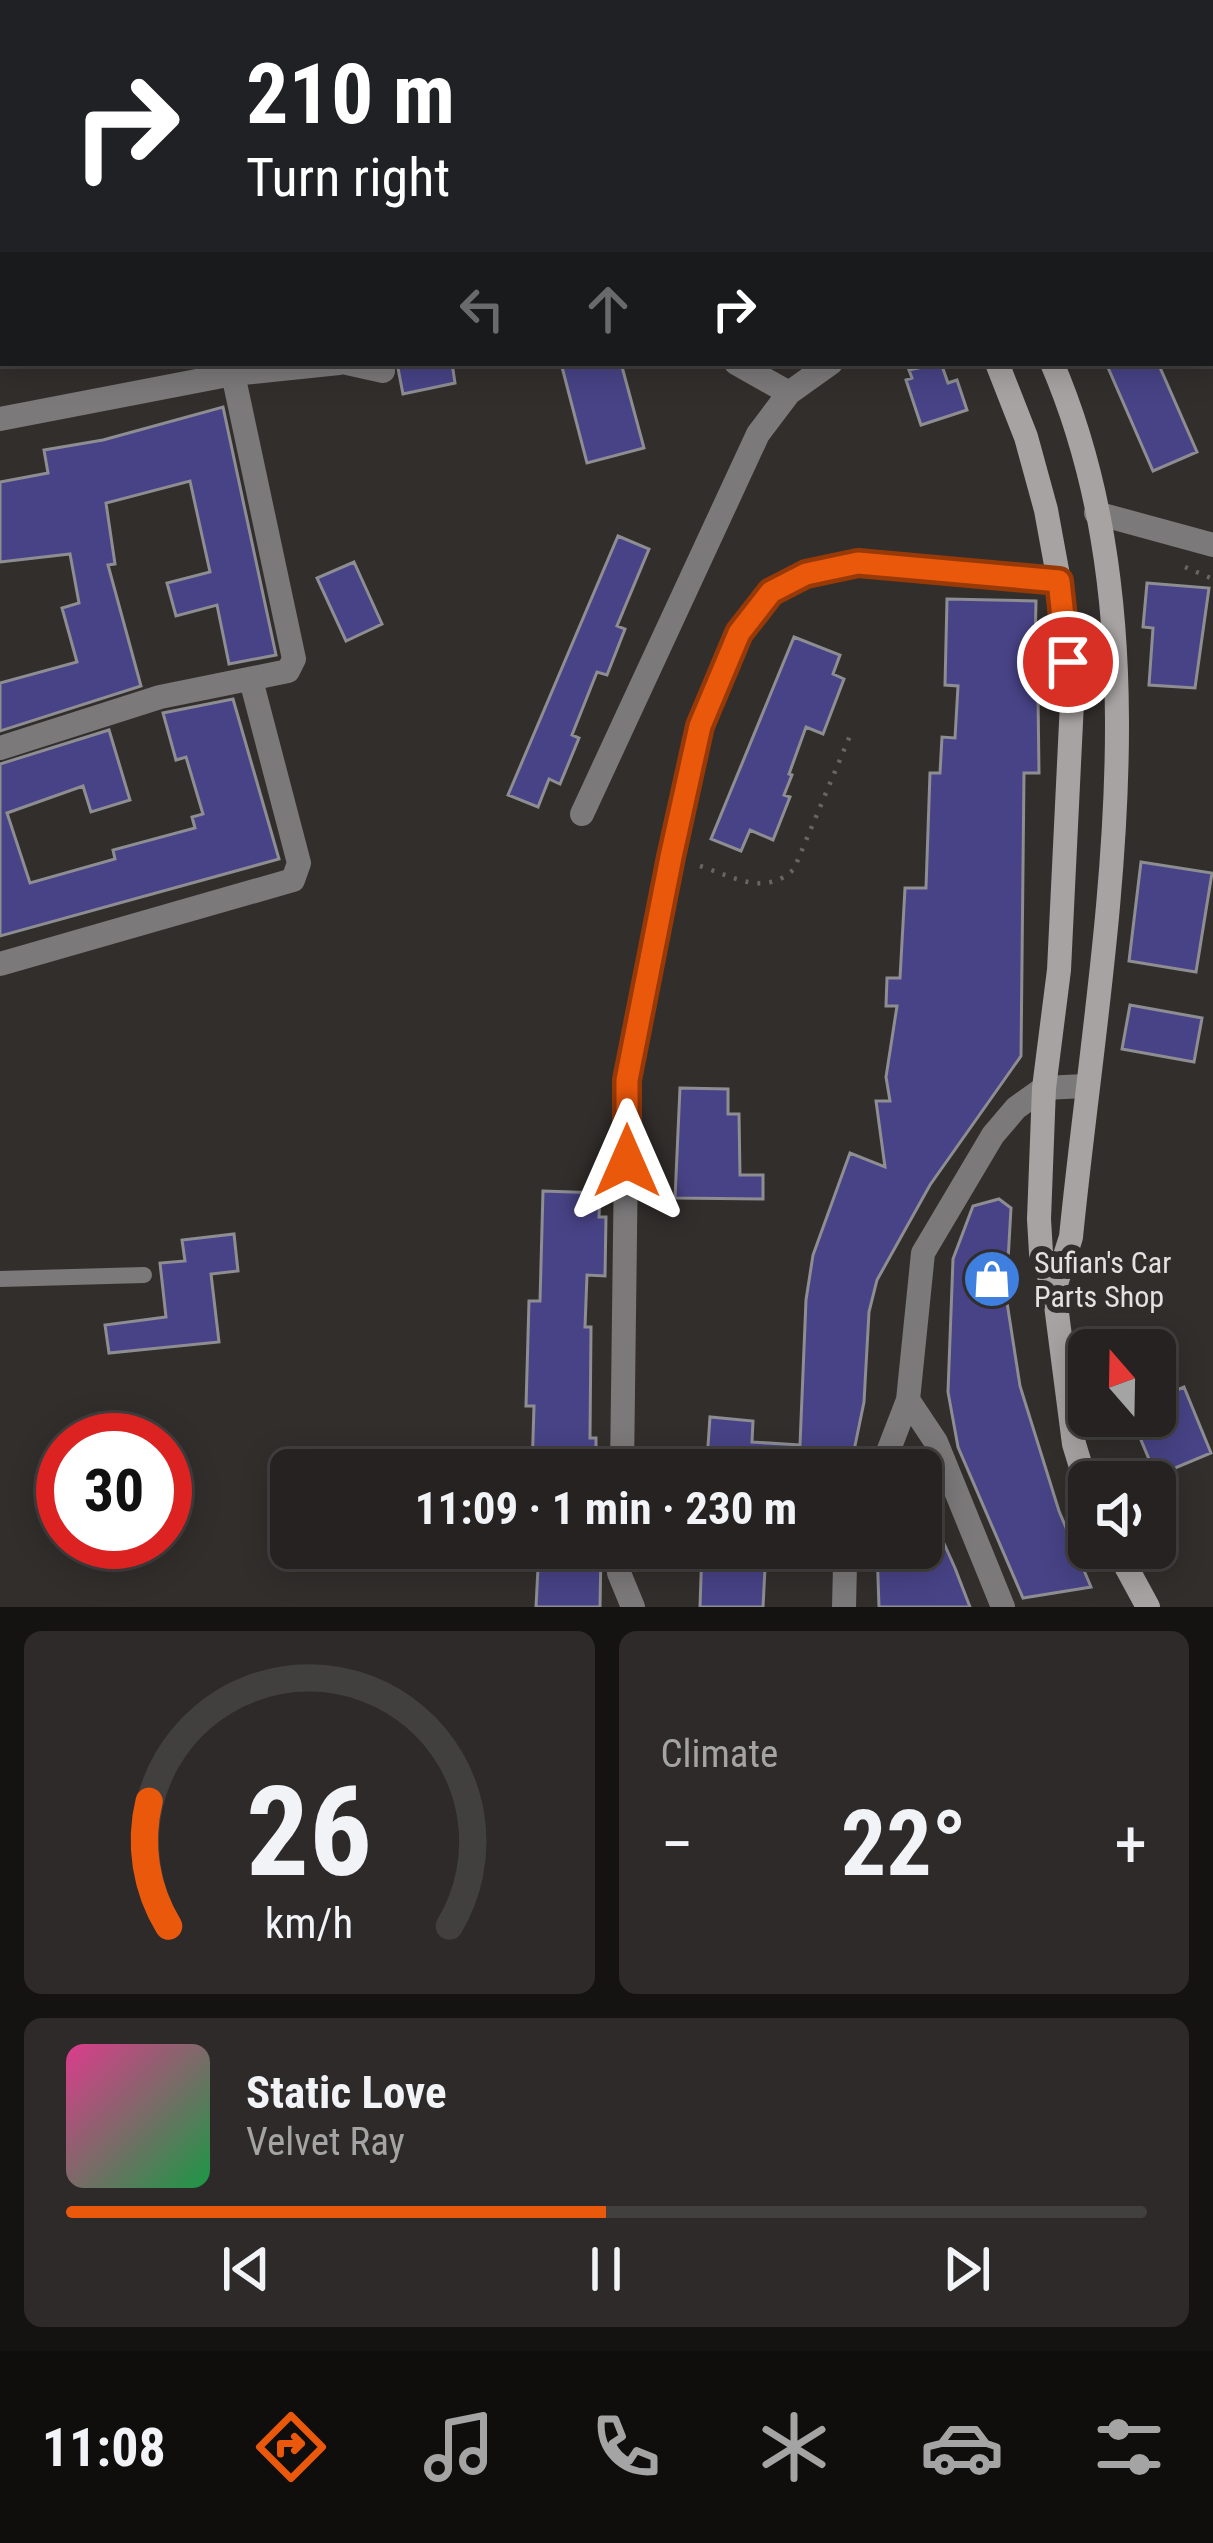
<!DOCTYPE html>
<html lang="en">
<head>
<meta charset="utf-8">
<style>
	:root { --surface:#262221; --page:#2e2a2a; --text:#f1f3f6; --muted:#a4a4a5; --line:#423f3f; --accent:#ea580c }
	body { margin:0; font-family:"Roboto Condensed",sans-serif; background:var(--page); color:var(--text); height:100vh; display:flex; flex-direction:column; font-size:45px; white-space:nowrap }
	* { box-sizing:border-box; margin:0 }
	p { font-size:39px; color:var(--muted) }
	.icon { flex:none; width:66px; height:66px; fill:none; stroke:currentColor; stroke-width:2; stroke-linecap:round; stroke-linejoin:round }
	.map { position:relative; height:1607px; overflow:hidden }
	.drawer { display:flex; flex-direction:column; gap:24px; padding:24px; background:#151312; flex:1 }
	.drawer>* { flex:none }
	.guide { position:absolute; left:0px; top:0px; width:1215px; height:366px; box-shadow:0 6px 30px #0003,0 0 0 3px var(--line); background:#202124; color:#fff; overflow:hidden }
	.needle { width:78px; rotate:340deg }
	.controls { position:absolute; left:1068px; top:1329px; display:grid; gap:24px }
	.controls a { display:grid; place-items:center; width:108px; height:108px; border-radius:18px; background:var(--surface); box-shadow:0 6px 30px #0003,0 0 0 3px var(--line); font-size:60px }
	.speed { position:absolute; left:36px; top:1413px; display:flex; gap:24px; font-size:60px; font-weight:700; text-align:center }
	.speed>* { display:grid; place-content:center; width:156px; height:156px; border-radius:50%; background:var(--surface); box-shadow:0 6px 30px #0003,0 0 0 3px var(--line); line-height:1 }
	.speed .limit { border:18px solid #d22; background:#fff; color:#111 }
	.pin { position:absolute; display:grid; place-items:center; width:102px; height:102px; color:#fff; margin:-51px; border:6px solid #fff; border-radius:50%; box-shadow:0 3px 12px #0007 }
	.me { position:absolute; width:132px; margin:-66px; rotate:0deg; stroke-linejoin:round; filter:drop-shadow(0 0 9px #0008) }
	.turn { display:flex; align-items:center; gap:42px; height:252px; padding:0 48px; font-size:54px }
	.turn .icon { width:156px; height:156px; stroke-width:2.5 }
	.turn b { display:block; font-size:84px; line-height:102px }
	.lanes { display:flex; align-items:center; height:114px; padding:0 48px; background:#0003; justify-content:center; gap:60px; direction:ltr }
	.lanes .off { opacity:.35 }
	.big { font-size:90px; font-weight:700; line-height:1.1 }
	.drawer .widget { flex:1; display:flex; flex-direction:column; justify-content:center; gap:18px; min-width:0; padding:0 42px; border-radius:18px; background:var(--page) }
	.drawer .dial { align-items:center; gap:0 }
	.dial svg { height:312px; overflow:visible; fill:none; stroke:var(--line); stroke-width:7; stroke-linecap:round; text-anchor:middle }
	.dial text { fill:var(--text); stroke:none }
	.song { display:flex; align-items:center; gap:36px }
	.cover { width:144px; height:144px; border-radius:18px; background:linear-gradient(135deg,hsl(330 70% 55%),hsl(140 70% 35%)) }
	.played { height:12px; border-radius:6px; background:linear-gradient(90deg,var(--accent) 50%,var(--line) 50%) }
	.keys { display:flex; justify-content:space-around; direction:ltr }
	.heat { display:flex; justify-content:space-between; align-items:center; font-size:66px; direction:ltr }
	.drawer .tiles { flex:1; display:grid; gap:24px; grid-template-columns:1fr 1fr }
	.widget:last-child { grid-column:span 2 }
	.trip { position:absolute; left:270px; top:1449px; width:672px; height:120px; border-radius:18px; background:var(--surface); box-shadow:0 6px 30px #0003,0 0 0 3px var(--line); font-weight:700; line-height:120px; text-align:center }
	.menu { display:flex; height:192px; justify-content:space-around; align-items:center; background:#0f0e0d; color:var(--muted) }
	.menu .icon { width:84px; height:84px }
	.menu .on { color:var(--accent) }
	.menu b { font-size:54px; color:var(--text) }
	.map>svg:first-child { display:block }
</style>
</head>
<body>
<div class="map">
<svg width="1213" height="1607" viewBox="0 0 1213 1607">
	<rect width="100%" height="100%" fill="#322e2c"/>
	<path fill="#484386" stroke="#8d8d92" stroke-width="3" d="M 397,363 L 452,363 L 455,383 L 403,394 Z
		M 578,363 L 621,363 L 644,448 L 587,463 L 562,367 Z
		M 941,363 L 948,383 L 957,380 L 967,410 L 921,425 L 906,380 L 912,378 L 909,370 Z
		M 1106,363 L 1158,363 L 1197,452 L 1153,471 Z
		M 223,407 L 276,655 L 229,664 L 217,605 L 176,616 L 167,583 L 210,572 L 190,481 L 106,503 L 115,564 L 108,565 L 141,686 L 0,731 L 0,683 L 77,662 L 62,608 L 79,603 L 70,554 L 0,562 L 0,482 L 48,473 L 44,450 L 103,440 Z
		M 618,536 L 649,549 L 617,626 L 625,629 L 607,675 L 597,672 L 572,735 L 579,738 L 560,784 L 549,779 L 538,807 L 508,795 Z
		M 354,562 L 382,624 L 346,641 L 317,578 Z
		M 1147,583 L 1209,588 L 1195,688 L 1149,685 L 1153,628 L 1143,627 Z
		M 947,599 L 1036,601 L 1034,696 L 1038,697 L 1039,773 L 1024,773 L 1021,1056 L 930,1185 L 877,1280 L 869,1312 L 864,1402 L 850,1470 L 707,1460 L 710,1417 L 753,1421 L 752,1442 L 800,1445 L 806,1300 L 813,1255 L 850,1153 L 885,1167 L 876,1101 L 890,1101 L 886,1077 L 897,1006 L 886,1006 L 887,978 L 900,978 L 905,888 L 926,888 L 930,773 L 940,773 L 942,737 L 955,738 L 958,686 L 945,685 Z
		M 794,637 L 840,655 L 833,674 L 844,679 L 823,734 L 806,727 L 789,774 L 792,775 L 784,795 L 790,797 L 773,840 L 750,830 L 741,851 L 711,839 Z
		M 233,699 L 279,859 L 0,936 L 0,764 L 109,730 L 130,800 L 91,812 L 83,786 L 7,813 L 30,883 L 115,859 L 113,850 L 195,828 L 192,817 L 203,814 L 186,757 L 176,760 L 163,713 Z
		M 1141,862 L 1212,873 L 1196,972 L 1129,961 Z
		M 1130,1005 L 1202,1018 L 1194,1062 L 1122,1049 Z
		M 680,1088 L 728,1089 L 728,1114 L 739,1114 L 740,1175 L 763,1175 L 763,1199 L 675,1198 Z
		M 543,1191 L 600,1193 L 599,1217 L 606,1217 L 605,1276 L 587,1275 L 585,1327 L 591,1327 L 590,1438 L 596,1438 L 596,1460 L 555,1459 L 555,1470 L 532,1470 L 534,1406 L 526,1406 L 529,1301 L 540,1301 Z
		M 999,1199 L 1011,1208 L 1006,1296 L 1020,1386 L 1059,1511 L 1091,1587 L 1023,1598 L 958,1447 L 948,1392 L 953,1259 L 973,1206 Z
		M 234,1234 L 238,1271 L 211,1274 L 219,1342 L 109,1353 L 105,1325 L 166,1317 L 160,1263 L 185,1261 L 182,1240 Z
		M 1184,1387 L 1211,1453 L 1156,1476 L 1131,1416 L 1155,1416 L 1155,1399 Z
		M 921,1492 L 955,1568 L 970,1607 L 879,1607 L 877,1548 L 921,1548 Z
		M 539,1548 L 601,1550 L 600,1607 L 536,1607 Z
		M 702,1548 L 766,1549 L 763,1607 L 700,1607 Z"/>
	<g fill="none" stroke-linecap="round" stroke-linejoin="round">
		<path stroke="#686563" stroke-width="4.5" stroke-dasharray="3 9" stroke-linecap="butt" d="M 1185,567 L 1213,579
			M 700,866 C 734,877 765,897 794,869 L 852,731"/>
		<path stroke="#7b7979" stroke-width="16" d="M 0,1279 L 144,1275"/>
		<path stroke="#7b7979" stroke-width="24" d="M 650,0 L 654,3
			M 124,3 L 132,0
			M 0,57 L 3,55
			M 0,267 L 3,266
			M 347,363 L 383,371
			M 736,363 L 789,393
			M 0,419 L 233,374 L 339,363
			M 1096,513 L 1213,545
			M 0,748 L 160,697 L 288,671 L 294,659 L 233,374
			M 582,814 L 758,434 L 789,393 L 831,363
			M 0,964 L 293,880 L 299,863 L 251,680
			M 908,1400 L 936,1442 L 1003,1607
			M 622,1470 L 627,1080 L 700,726 L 739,633 L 771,592 L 806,574 L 858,563 L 1059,581
			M 881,1470 L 908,1400 L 923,1253 L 993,1135 L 1016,1108 L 1044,1088 L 1085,1086
			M 620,1548 L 619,1573 L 633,1607
			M 844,1607 L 845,1565 L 851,1548"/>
		<path stroke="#a7a3a3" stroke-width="24" d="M 806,0 L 808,3
			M 853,0 L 855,3
			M 997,363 L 1026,437 L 1046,510 L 1059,581 L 1072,702 L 1059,970 L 1044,1088 L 1039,1219 L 1041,1253 L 1054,1290 L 1074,1444 L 1089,1493
			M 1052,363 C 1168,634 1099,954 1071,1237 L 1054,1290
			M 1116,1548 L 1148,1607"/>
	</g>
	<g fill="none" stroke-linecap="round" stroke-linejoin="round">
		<defs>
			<path id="route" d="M 627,1161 L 627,1080 L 671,857 L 700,726 L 739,633 L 771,592 L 806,574 L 858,563 L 1059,581 L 1068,662"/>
		</defs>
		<use href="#route" stroke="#983908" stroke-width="30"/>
		<use href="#route" stroke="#ea580c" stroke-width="21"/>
	</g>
	<defs>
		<symbol id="shop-disc" viewBox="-11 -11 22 22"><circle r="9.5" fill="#3f7fe0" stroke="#322e2c"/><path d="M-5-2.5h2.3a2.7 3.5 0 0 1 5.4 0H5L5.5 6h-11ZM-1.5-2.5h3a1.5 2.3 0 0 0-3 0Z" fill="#fff"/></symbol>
	</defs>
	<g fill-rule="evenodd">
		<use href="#shop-disc" x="959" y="1246" width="66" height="66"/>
	</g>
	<g text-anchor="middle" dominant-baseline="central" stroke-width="12" stroke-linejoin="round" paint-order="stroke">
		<g font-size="30" fill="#e4e2e0" stroke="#322e2c" text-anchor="start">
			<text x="1034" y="1262">Sufian's Car<tspan x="1034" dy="34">Parts Shop</tspan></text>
		</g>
	</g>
</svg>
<div class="controls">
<a><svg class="needle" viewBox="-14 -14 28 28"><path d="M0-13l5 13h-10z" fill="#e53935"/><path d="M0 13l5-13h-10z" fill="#a4a4a5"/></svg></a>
<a><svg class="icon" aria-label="sound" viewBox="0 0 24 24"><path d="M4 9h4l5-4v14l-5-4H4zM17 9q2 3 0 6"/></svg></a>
</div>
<div class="speed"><div class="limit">30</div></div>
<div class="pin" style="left:1068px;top:662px;background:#d93025"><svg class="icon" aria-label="arrive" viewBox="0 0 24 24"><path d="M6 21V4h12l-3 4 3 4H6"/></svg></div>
<svg class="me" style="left:627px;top:1161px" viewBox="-20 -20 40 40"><path d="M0-17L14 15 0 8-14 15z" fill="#ea580c" stroke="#fff" stroke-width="4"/></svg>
<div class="trip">11:09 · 1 min · 230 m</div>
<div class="guide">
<div class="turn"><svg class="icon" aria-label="right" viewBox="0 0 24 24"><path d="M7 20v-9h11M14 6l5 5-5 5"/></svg><div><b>210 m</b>Turn right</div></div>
<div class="lanes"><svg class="icon off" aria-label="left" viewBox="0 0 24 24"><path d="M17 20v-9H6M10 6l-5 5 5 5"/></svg><svg class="icon off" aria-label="ahead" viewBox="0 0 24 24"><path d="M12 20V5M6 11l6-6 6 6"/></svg><svg class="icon" aria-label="right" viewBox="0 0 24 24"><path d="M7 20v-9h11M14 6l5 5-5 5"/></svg></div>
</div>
</div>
<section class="drawer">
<div class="tiles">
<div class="widget dial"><svg viewBox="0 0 100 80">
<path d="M14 69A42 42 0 1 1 86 69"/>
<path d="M14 69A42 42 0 0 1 9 37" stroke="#ea580c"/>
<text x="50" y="56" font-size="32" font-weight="700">26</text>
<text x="50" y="72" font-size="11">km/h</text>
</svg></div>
<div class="widget"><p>Climate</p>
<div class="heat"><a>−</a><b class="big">22°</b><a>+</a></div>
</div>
<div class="widget">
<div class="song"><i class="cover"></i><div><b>Static Love</b><p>Velvet Ray</p></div></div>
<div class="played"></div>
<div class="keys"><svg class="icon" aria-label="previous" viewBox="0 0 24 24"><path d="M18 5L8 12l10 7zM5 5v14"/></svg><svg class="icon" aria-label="pause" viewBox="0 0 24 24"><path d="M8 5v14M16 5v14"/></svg><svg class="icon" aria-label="next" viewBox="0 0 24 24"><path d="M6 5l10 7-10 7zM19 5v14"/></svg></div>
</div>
</div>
</section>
<nav class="menu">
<b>11:08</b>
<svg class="icon on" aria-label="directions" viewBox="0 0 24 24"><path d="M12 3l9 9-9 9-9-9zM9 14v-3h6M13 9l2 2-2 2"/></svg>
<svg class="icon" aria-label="music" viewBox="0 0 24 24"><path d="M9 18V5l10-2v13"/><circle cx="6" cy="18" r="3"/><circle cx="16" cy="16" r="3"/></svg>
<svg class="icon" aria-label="phone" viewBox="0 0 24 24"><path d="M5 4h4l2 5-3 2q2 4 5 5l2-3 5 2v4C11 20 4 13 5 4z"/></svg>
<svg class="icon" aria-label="climate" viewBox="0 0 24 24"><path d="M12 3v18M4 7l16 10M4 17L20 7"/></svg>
<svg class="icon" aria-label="car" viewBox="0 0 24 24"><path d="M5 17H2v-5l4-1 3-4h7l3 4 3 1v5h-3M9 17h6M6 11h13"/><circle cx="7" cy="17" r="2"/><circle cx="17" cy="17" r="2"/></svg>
<svg class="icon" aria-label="filters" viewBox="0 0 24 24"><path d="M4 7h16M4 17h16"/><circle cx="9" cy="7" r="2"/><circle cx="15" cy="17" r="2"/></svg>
</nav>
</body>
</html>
